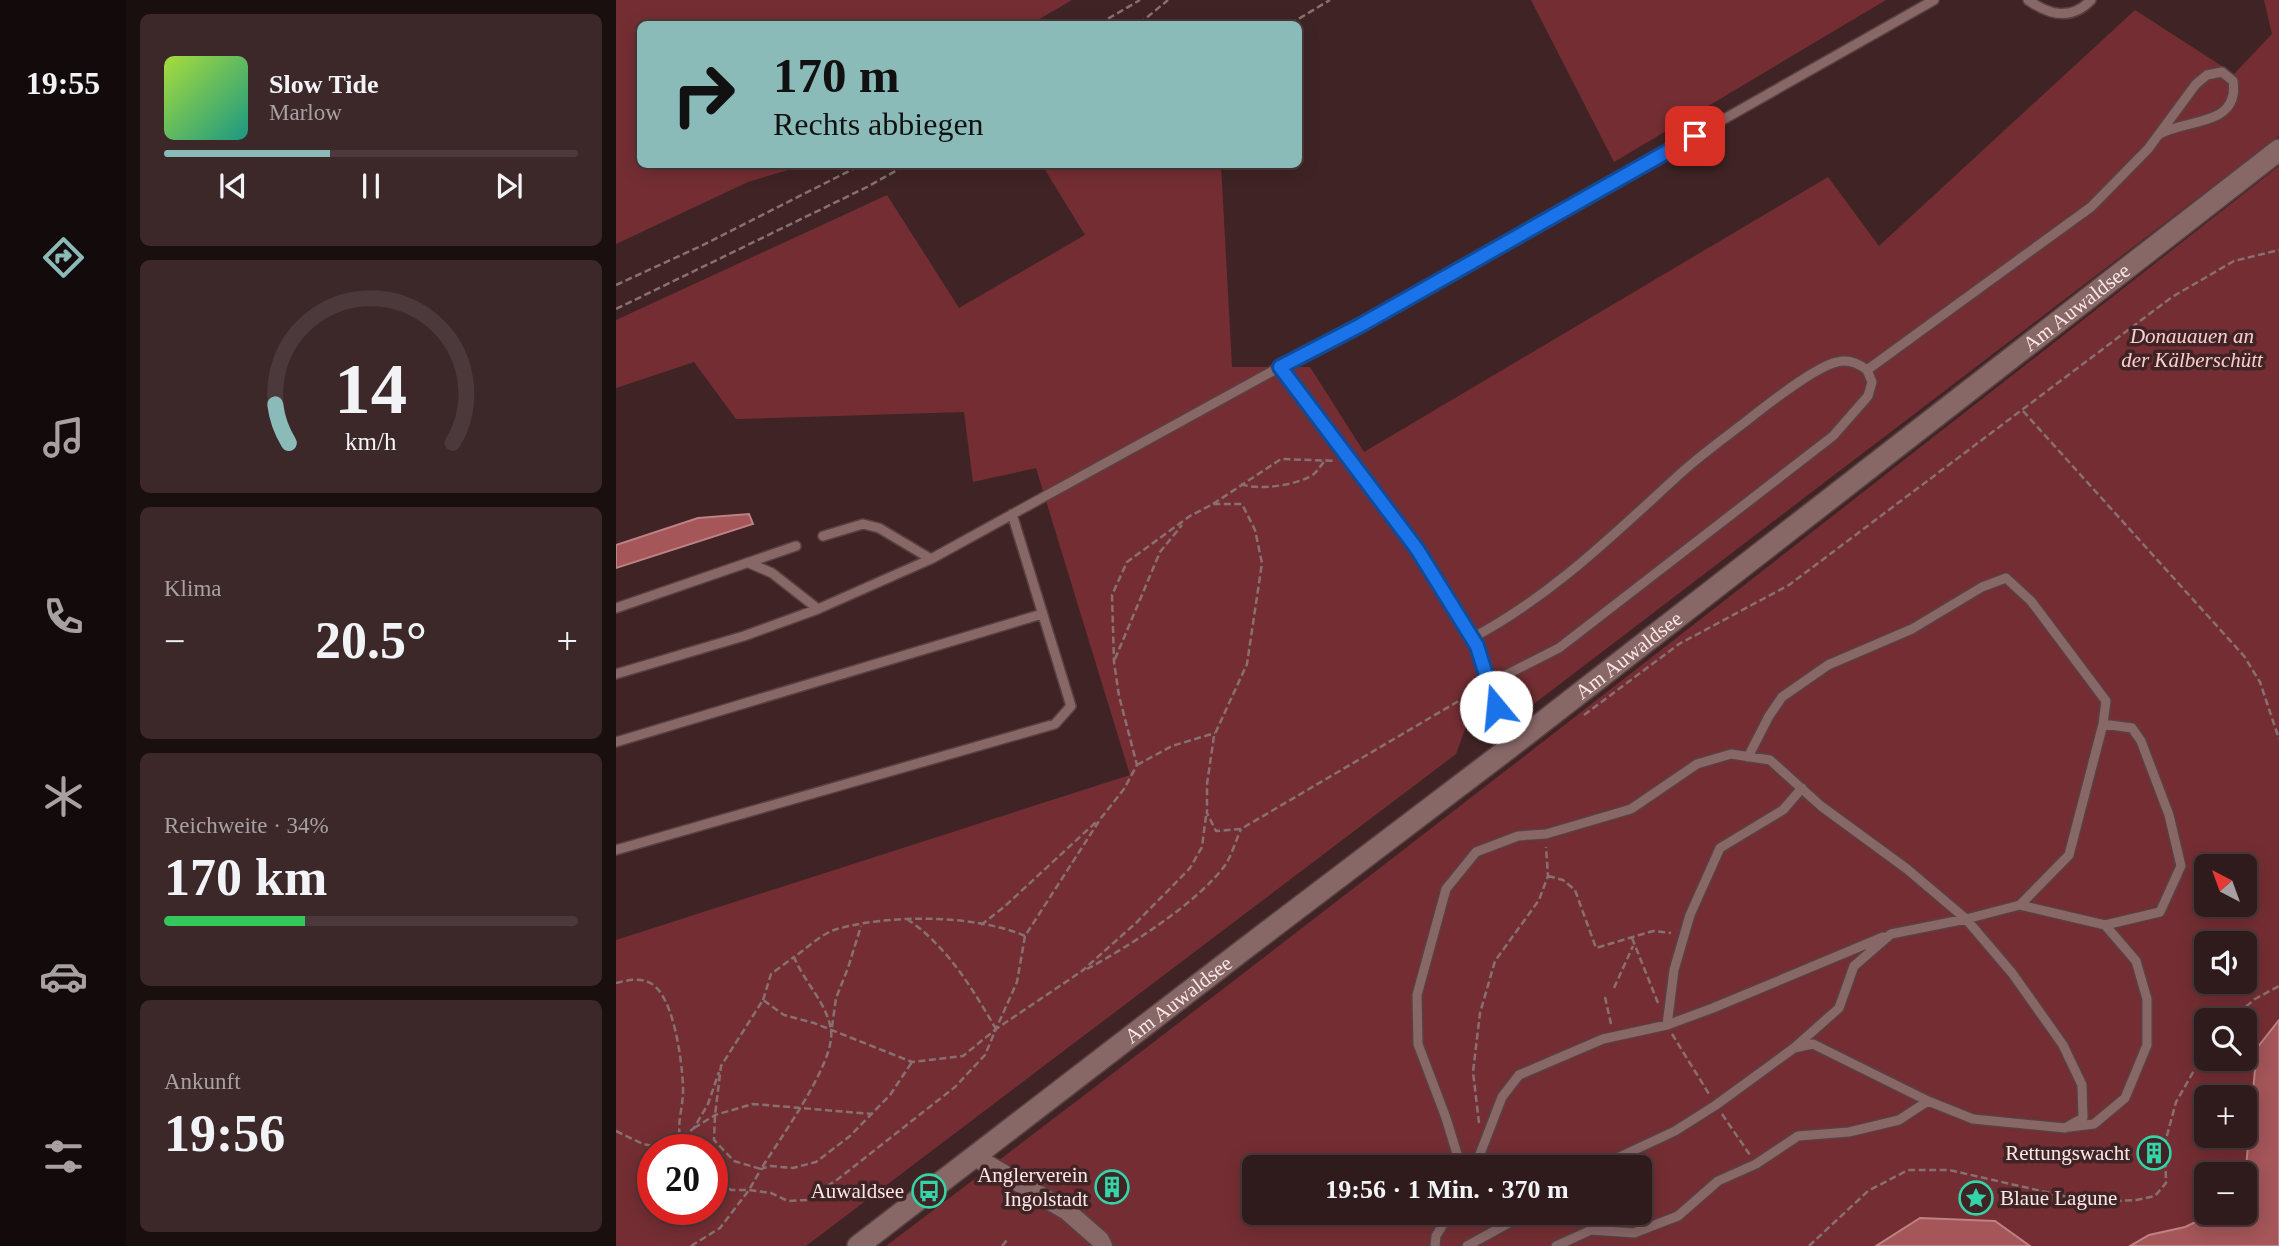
<!DOCTYPE html>
<html lang="de">
<head>
<meta charset="utf-8">
<style>
	:root { --surface:#301b1c; --page:#3c2829; --text:#f1f3f6; --muted:#a8a1a3; --line:#4b393b; --accent:#8bbbb9 }
	body { margin:0; font-family:"Times New Roman",serif; background:var(--page); color:var(--text); height:100vh; display:flex; flex-direction:column; font-size:26px; white-space:nowrap }
	* { box-sizing:border-box; margin:0 }
	p { font-size:23px; color:var(--muted) }
	.icon { flex:none; width:38px; height:38px; fill:none; stroke:currentColor; stroke-width:2; stroke-linecap:round; stroke-linejoin:round }
	.map { position:relative; flex:1; overflow:hidden }
	.drawer { display:flex; flex-direction:column; gap:14px; padding:14px; background:#1a0f0f; width:490px }
	.drawer>* { flex:none }
	.guide { position:absolute; left:21px; top:21px; width:665px; height:147px; border-radius:10px; box-shadow:0 4px 18px #0003,0 0 0 2px var(--line); background:#8bbbb9; color:#111; overflow:hidden }
	.needle { width:46px; rotate:319deg }
	.controls { position:absolute; left:1578px; top:854px; display:grid; gap:14px }
	.controls a { display:grid; place-items:center; width:63px; height:63px; border-radius:10px; background:var(--surface); box-shadow:0 4px 18px #0003,0 0 0 2px var(--line); font-size:35px }
	.speed { position:absolute; left:21px; top:1134px; display:flex; gap:14px; font-size:35px; font-weight:700; text-align:center }
	.speed>* { display:grid; place-content:center; width:91px; height:91px; border-radius:50%; background:var(--surface); box-shadow:0 4px 18px #0003,0 0 0 2px var(--line); line-height:1 }
	.speed .limit { border:10px solid #d22; background:#fff; color:#111 }
	.pin { position:absolute; display:grid; place-items:center; width:60px; height:60px; color:#fff; margin:-30px; border-radius:14px; box-shadow:0 4px 10px #0006 }
	.me { position:absolute; width:77px; margin:-38px; rotate:343deg; stroke-linejoin:round; filter:drop-shadow(0 0 5px #0008) }
	.turn { display:flex; align-items:center; gap:24px; height:147px; padding:0 21px; font-size:32px }
	.turn .icon { width:91px; height:91px; stroke-width:2.5 }
	.turn b { display:block; font-size:49px; line-height:60px }
	.big { font-size:52px; font-weight:600; line-height:1.1 }
	.drawer .tile { flex:1; display:flex; flex-direction:column; justify-content:center; gap:10px; min-width:0; padding:0 24px; border-radius:10px; background:var(--page) }
	.drawer .dial { align-items:center; gap:0 }
	.dial svg { height:182px; overflow:visible; fill:none; stroke:var(--line); stroke-width:7; stroke-linecap:round; text-anchor:middle }
	.dial text { fill:var(--text); stroke:none }
	.song { display:flex; align-items:center; gap:21px }
	.cover { width:84px; height:84px; border-radius:10px; background:linear-gradient(135deg,hsl(80 70% 55%),hsl(170 70% 35%)) }
	.played { height:7px; border-radius:4px; background:linear-gradient(90deg,var(--accent) 40%,var(--line) 40%) }
	.keys { display:flex; justify-content:space-around; direction:ltr }
	.heat { display:flex; justify-content:space-between; align-items:center; font-size:38px; direction:ltr }
	.charge { height:10px; border-radius:5px; background:linear-gradient(90deg,#34c759 34%,var(--line) 0) }
	.trip { position:absolute; left:626px; top:1155px; width:410px; height:70px; border-radius:10px; background:var(--surface); box-shadow:0 4px 18px #0003,0 0 0 2px var(--line); font-weight:600; line-height:70px; text-align:center }
	main { display:flex; flex:1; min-height:0 }
	.dock { display:flex; flex-direction:column; width:126px; justify-content:space-around; align-items:center; background:#130b0b; color:var(--muted) }
	.dock .icon { width:49px; height:49px }
	.dock .selected { color:var(--accent) }
	.dock b { font-size:32px; color:var(--text) }
	.map>svg:first-child { display:block }
</style>
</head>
<body>
<main>
<nav class="dock">
<b>19:55</b>
<svg class="icon selected" aria-label="directions" viewBox="0 0 24 24"><path d="M12 3l9 9-9 9-9-9zM9 14v-3h6M13 9l2 2-2 2"/></svg>
<svg class="icon" aria-label="music" viewBox="0 0 24 24"><path d="M9 18V5l10-2v13"/><circle cx="6" cy="18" r="3"/><circle cx="16" cy="16" r="3"/></svg>
<svg class="icon" aria-label="phone" viewBox="0 0 24 24"><path d="M5 4h4l2 5-3 2q2 4 5 5l2-3 5 2v4C11 20 4 13 5 4z"/></svg>
<svg class="icon" aria-label="climate" viewBox="0 0 24 24"><path d="M12 3v18M4 7l16 10M4 17L20 7"/></svg>
<svg class="icon" aria-label="car" viewBox="0 0 24 24"><path d="M5 17H2v-5l4-1 3-4h7l3 4 3 1v5h-3M9 17h6M6 11h13"/><circle cx="7" cy="17" r="2"/><circle cx="17" cy="17" r="2"/></svg>
<svg class="icon" aria-label="filters" viewBox="0 0 24 24"><path d="M4 7h16M4 17h16"/><circle cx="9" cy="7" r="2"/><circle cx="15" cy="17" r="2"/></svg>
</nav>
<section class="drawer">
<div class="tile">
<div class="song"><i class="cover"></i><div><b>Slow Tide</b><p>Marlow</p></div></div>
<div class="played"></div>
<div class="keys"><svg class="icon" aria-label="previous" viewBox="0 0 24 24"><path d="M18 5L8 12l10 7zM5 5v14"/></svg><svg class="icon" aria-label="pause" viewBox="0 0 24 24"><path d="M8 5v14M16 5v14"/></svg><svg class="icon" aria-label="next" viewBox="0 0 24 24"><path d="M6 5l10 7-10 7zM19 5v14"/></svg></div>
</div>
<div class="tile dial"><svg viewBox="0 0 100 80">
<path d="M14 69A42 42 0 1 1 86 69"/>
<path d="M14 69A42 42 0 0 1 8 52" stroke="#8bbbb9"/>
<text x="50" y="56" font-size="32" font-weight="700">14</text>
<text x="50" y="72" font-size="11">km/h</text>
</svg></div>
<div class="tile"><p>Klima</p>
<div class="heat"><a>−</a><b class="big">20.5°</b><a>+</a></div>
</div>
<div class="tile"><p>Reichweite · 34%</p><b class="big">170 km</b><div class="charge"></div></div>
<div class="tile"><p>Ankunft</p><b class="big">19:56</b></div>
</section>
<div class="map">
<svg width="1663" height="1246" viewBox="0 0 1663 1246">
	<rect width="100%" height="100%" fill="#402425"/>
	<path fill="#742e33" fill-rule="evenodd" d="M 0,0 L 456,0 L 415,24 L 24,24 L 24,164 L 189,165 L 132,182 L 0,244 Z
		M 915,0 L 1270,0 L 998,162 Z
		M 1648,0 L 1663,0 L 1663,136 L 919,703 L 861,696 L 840,754 L 190,1246 L 0,1246 L 0,940 L 514,775 L 420,468 L 357,482 L 348,412 L 120,419 L 78,362 L 0,388 L 0,320 L 271,195 L 343,308 L 469,235 L 426,165 L 605,165 L 616,367 L 694,367 L 748,452 L 1212,177 L 1263,246 L 1519,10 L 1618,74 L 1656,34 ZM 37,1150 L 96,1150 L 96,1209 L 37,1209 Z
		M 1663,166 L 1663,1020 L 1641,1048 L 1630,1177 L 1629,1174 L 1591,1174 L 1591,1213 L 1599,1213 L 1569,1227 L 1533,1235 L 1514,1246 L 1414,1246 L 1379,1221 L 1260,1246 L 270,1246 C 739,891 1201,529 1663,166 ZM 1591,866 L 1629,866 L 1629,905 L 1591,905 ZM 1591,943 L 1629,943 L 1629,982 L 1591,982 ZM 1591,1020 L 1629,1020 L 1629,1059 L 1591,1059 ZM 1591,1097 L 1629,1097 L 1629,1136 L 1591,1136 ZM 639,1167 L 1024,1167 L 1024,1213 L 639,1213 Z"/>
	<path fill="#a45659" stroke="#be8283" stroke-width="2" d="M 133,514 L 137,524 L 0,568 L 0,545 L 82,518 Z
		M 1663,1020 L 1663,1246 L 1514,1246 L 1533,1235 L 1569,1227 L 1599,1213 L 1629,1213 L 1629,1178 L 1641,1048 Z
		M 1304,1218 L 1379,1221 L 1414,1246 L 1260,1246 Z"/>
	<g fill="none" stroke-linecap="round" stroke-linejoin="round">
		<defs>
			<path id="service" d="M 1412,0 C 1433,15 1455,21 1475,0
				M 664,367 L 801,549 L 861,646 L 880,707 L 896,744
				M 207,536 L 247,524 L 263,528 L 315,559
				M 133,563 L 156,573 L 202,609
				M 0,608 L 180,546
				M 856,638 C 937,595 998,534 1065,473 C 1085,455 1107,439 1128,423 C 1148,407 1198,367 1221,362 C 1233,359 1242,363 1251,370
				M 0,674 L 128,636 L 202,609 L 315,559 L 664,367 L 743,326 L 1318,0
				M 872,684 L 943,648 L 1217,436 L 1252,396 L 1256,382 L 1251,370 L 1475,207 L 1532,149 L 1580,84 L 1591,75 L 1606,72 L 1617,81 C 1624,127 1570,118 1542,135
				M 1487,724 L 1516,728 L 1525,741 L 1553,815 L 1565,866 L 1544,912 L 1489,925
				M 0,742 L 426,614
				M 1132,757 L 1153,716 L 1166,697 L 1212,665 L 1296,629 L 1366,587 L 1390,578 L 1415,601 L 1490,701 L 1487,724 L 1453,855 L 1404,905 L 1350,919 L 1275,934 L 1238,966 L 1223,1008 L 1179,1047
				M 0,850 L 439,724 L 455,706 L 396,514
				M 1404,905 L 1489,925 L 1520,961 L 1531,999 L 1531,1045 L 1509,1098 L 1478,1124 L 1454,1127
				M 1051,1025 L 1058,970 L 1074,915 L 1104,848 L 1167,810 L 1186,788
				M 845,1167 L 830,1118 L 802,1044 L 801,995 L 830,889 L 860,852 L 902,836 L 930,834 L 1015,809 L 1081,764 L 1115,754 L 1154,760 L 1205,806 L 1291,869 L 1350,919 L 1396,973 L 1447,1045 L 1466,1085 L 1467,1118 L 1449,1128 L 1357,1119 L 1312,1101 L 1197,1044 L 1178,1048 L 1100,1105 L 1059,1131 L 982,1167
				M 859,1167 L 886,1097 L 903,1075 L 987,1039 L 1051,1025 L 1097,1008 L 1267,937
				M 819,1246 L 820,1236 L 834,1213
				M 851,1246 L 911,1213
				M 940,1246 L 975,1230 L 1018,1233 L 1062,1216 L 1102,1181 L 1140,1164 L 1182,1136 L 1233,1132 L 1283,1120 L 1312,1101"/>
			<path id="minor" d="M 359,1157 L 451,1211 L 484,1240 L 487,1246"/>
			<g id="tertiary">
				<path id="s1" d="M 242,1246 L 627,950 L 897,745 L 1663,150"/>
			</g>
		</defs>
		<use href="#service" stroke="#584142" stroke-width="12"/>
		<use href="#minor" stroke="#584142" stroke-width="21"/>
		<use href="#tertiary" stroke="#584142" stroke-width="24"/>
		<path stroke="#887070" stroke-width="2.5" stroke-dasharray="7 3.5" stroke-linecap="butt" d="M 483,24 L 524,0
			M 523,24 L 552,0
			M 674,24 L 714,0
			M 0,285 L 85,246 L 247,164
			M 0,309 L 251,187 L 292,164
			M 1407,411 L 1628,656 L 1644,682 L 1663,739
			M 625,484 C 642,491 685,485 699,473 C 703,469 706,464 710,459
			M 597,504 L 665,459 L 720,461
			M 499,659 L 544,552 L 566,525
			M 968,715 L 1063,644 L 1173,585 L 1556,297 L 1618,261 L 1663,250
			M 521,765 L 556,746 L 599,733
			M 932,876 L 947,880 L 959,890 L 980,948 L 1037,931 L 1055,933
			M 291,919 C 331,946 356,988 380,1029
			M 365,925 L 388,907 L 480,822
			M 409,936 C 359,914 269,914 218,930 C 204,935 190,949 178,957 C 188,982 211,1003 215,1030 C 220,1062 163,1140 145,1169 L 118,1161 L 98,1140 L 99,1115 L 105,1066 L 147,1000 L 168,1015 L 198,1023 L 296,1062 L 347,1056 L 380,1029 L 401,982 L 409,936 L 485,818 L 508,789 L 521,765 L 503,696 L 498,662 L 496,595 L 511,562 L 574,516 L 597,504 L 626,504 L 639,530 L 646,563 L 631,664 L 598,736 L 591,784 L 591,813 L 600,831 L 625,829 L 863,689
			M 1016,938 L 1042,1003
			M 471,969 C 512,947 583,902 610,864 C 616,854 620,840 625,829
			M 0,983 C 12,980 25,977 36,984 C 58,998 66,1061 67,1086 C 68,1110 58,1124 67,1150
			M 998,988 L 1017,946
			M 989,997 L 995,1024
			M 147,1000 L 155,974 L 178,957
			M 1614,1020 L 1639,999 L 1663,986
			M 216,1027 L 220,998 L 232,968 L 245,926
			M 1056,1034 L 1093,1094
			M 1106,1114 L 1134,1155
			M 863,1123 L 857,1072 L 864,1013 L 879,961 L 923,900 L 932,876 L 930,847
			M 78,1128 L 99,1115 L 137,1104 L 256,1114
			M 0,1131 L 27,1144 L 52,1149 L 78,1128 L 92,1104 L 103,1072
			M 96,1176 L 115,1190 L 133,1190 L 155,1193 L 172,1201 L 190,1200 L 222,1179 L 339,1087 L 369,1055 L 380,1029 L 466,971 L 521,922 L 574,868 L 586,847 L 590,816
			M 75,1246 L 104,1228 L 133,1190 L 145,1169 L 154,1166 L 177,1168 L 200,1162 L 234,1136 L 274,1095 L 296,1062
			M 386,1246 L 392,1239
			M 1193,1246 L 1252,1191 L 1292,1170 L 1333,1170 L 1474,1202 L 1520,1200 L 1539,1196 L 1550,1183 L 1549,1143 L 1560,1102 L 1591,1048"/>
		<use href="#service" stroke="#886767" stroke-width="9"/>
		<use href="#minor" stroke="#886767" stroke-width="18"/>
		<use href="#tertiary" stroke="#886767" stroke-width="21"/>
	</g>
	<g fill="none" stroke-linecap="round" stroke-linejoin="round">
		<defs>
			<path id="route" d="M 880,707 L 861,646 L 801,549 L 664,367 L 743,326 L 1079,136"/>
		</defs>
		<use href="#route" stroke="#114b97" stroke-width="18"/>
		<use href="#route" stroke="#1a73e8" stroke-width="12"/>
	</g>
	<defs>
		<symbol id="building-ring" viewBox="-11 -11 22 22"><circle r="9.5" fill="#402425" stroke="#33d4a8" stroke-width="1.5"/><path d="M-4-6H4V6H1V3H-1V6H-4ZM-2.5-4.3h1.7v1.8h-1.7ZM.8-4.3h1.7v1.8H.8ZM-2.5-1h1.7V.8h-1.7ZM.8-1h1.7V.8H.8Z" fill="#33d4a8"/></symbol>
		<symbol id="bus-ring" viewBox="-11 -11 22 22"><circle r="9.5" fill="#402425" stroke="#33d4a8" stroke-width="1.5"/><path d="M-5-6H5V4H4V6H2V4H-2V6H-4V4H-5ZM-3.5-4V0h7V-4ZM-3.5 1.2v1.5H-2V1.2ZM2 1.2v1.5H3.5V1.2Z" fill="#33d4a8"/></symbol>
		<symbol id="sight-ring" viewBox="-11 -11 22 22"><circle r="9.5" fill="#402425" stroke="#33d4a8" stroke-width="1.5"/><path d="M0-6L1.8-2.2L6-1.7L2.9 1.2L3.7 5.4L0 3.3L-3.7 5.4L-2.9 1.2L-6-1.7L-1.8-2.2Z" fill="#33d4a8"/></symbol>
	</defs>
	<g fill-rule="evenodd">
		<use href="#building-ring" x="1519" y="1134" width="38" height="38"/>
		<use href="#building-ring" x="477" y="1168" width="38" height="38"/>
		<use href="#bus-ring" x="294" y="1172" width="38" height="38"/>
		<use href="#sight-ring" x="1341" y="1179" width="38" height="38"/>
	</g>
	<g text-anchor="middle" dominant-baseline="central" stroke-width="7" stroke-linejoin="round" paint-order="stroke">
		<g font-size="21" fill="#fae7e6" stroke="#402425">
			<text stroke="none"><textPath href="#s1" startOffset="1538">Am Auwaldsee</textPath></text>
			<text stroke="none"><textPath href="#s1" startOffset="971">Am Auwaldsee</textPath></text>
			<text stroke="none"><textPath href="#s1" startOffset="404">Am Auwaldsee</textPath></text>
		</g>
		<g font-size="21" font-style="italic" fill="#fdcece" stroke="#402425">
			<text x="1576" y="336">Donauauen an<tspan x="1576" dy="24">der Kälberschütt</tspan></text>
		</g>
		<g font-size="21" fill="#fae7e6" stroke="#402425" text-anchor="end">
			<text x="1514" y="1153">Rettungswacht</text>
			<text x="472" y="1175">Anglerverein<tspan x="472" dy="24">Ingolstadt</tspan></text>
			<text x="288" y="1191">Auwaldsee</text>
			<text x="1384" y="1198" text-anchor="start">Blaue Lagune</text>
		</g>
	</g>
</svg>
<div class="controls">
<a><svg class="needle" viewBox="-14 -14 28 28"><path d="M0-13l5 13h-10z" fill="#e53935"/><path d="M0 13l5-13h-10z" fill="#a8a1a3"/></svg></a>
<a><svg class="icon" aria-label="sound" viewBox="0 0 24 24"><path d="M4 9h4l5-4v14l-5-4H4zM17 9q2 3 0 6"/></svg></a>
<a><svg class="icon" aria-label="search" viewBox="0 0 24 24"><circle cx="10" cy="10" r="6"/><path d="M15 15l6 6"/></svg></a>
<a>+</a>
<a>−</a>
</div>
<div class="speed"><div class="limit">20</div></div>
<div class="pin" style="left:1079px;top:136px;background:#d93025"><svg class="icon" aria-label="arrive" viewBox="0 0 24 24"><path d="M6 21V4h12l-3 4 3 4H6"/></svg></div>
<svg class="me" style="left:880px;top:707px" viewBox="-20 -20 40 40"><circle r="19" fill="#fff"/><path d="M0-13L10 11 0 6-10 11z" fill="#1a73e8"/></svg>
<div class="trip">19:56 · 1 Min. · 370 m</div>
<div class="guide">
<div class="turn"><svg class="icon" aria-label="right" viewBox="0 0 24 24"><path d="M7 20v-9h11M14 6l5 5-5 5"/></svg><div><b>170 m</b>Rechts abbiegen</div></div>
</div>
</div>
</main>
</body>
</html>
